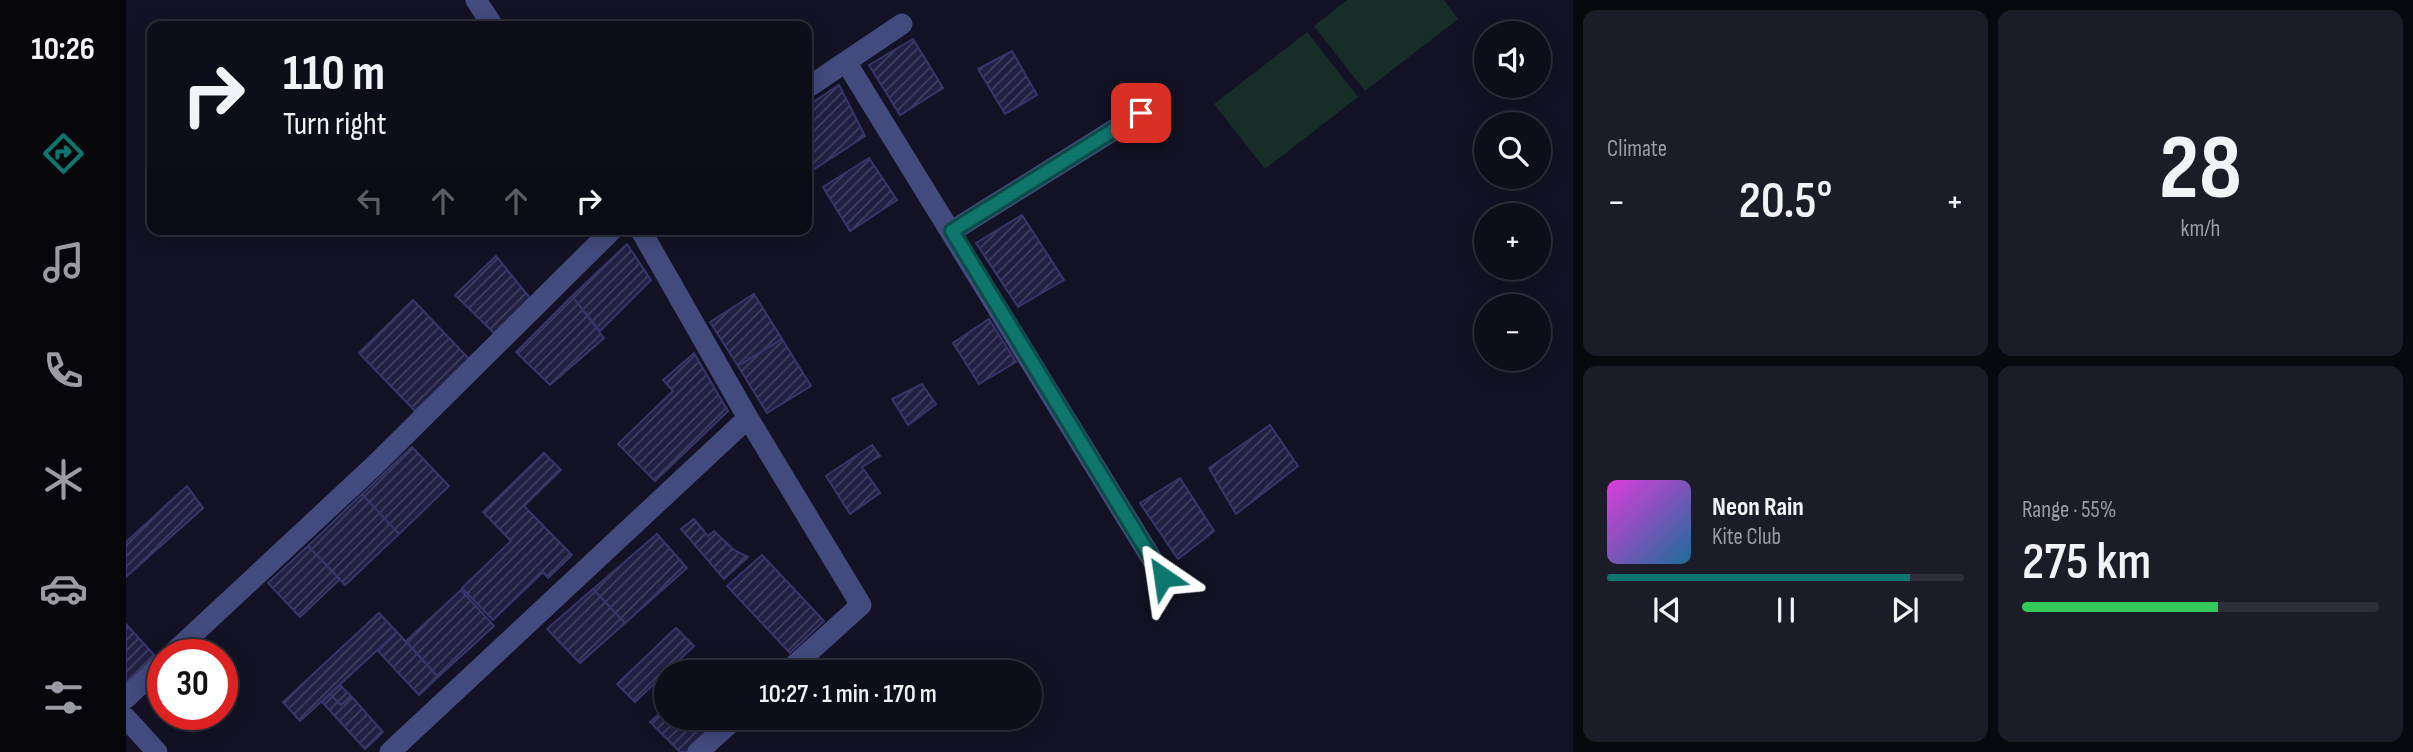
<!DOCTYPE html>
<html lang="en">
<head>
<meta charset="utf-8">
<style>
	:root { --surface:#0e0e1b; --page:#1c1c28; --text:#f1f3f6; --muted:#9b9ca3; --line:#2e2e3a; --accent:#0f766e }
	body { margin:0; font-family:"Sofia Sans Condensed",sans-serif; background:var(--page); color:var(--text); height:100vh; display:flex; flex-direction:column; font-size:26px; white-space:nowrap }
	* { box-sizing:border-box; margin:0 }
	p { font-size:23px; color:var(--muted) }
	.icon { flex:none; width:38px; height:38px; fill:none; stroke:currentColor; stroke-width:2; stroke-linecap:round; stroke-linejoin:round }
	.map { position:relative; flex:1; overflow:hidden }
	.details { display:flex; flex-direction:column; gap:10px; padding:10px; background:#08080f; width:840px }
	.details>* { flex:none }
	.top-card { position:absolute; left:21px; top:21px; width:665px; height:214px; border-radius:14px; box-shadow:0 4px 18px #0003,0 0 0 2px var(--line); background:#0e0e1b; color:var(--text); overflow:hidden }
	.controls { position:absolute; left:1348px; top:21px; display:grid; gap:14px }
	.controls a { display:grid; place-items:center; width:77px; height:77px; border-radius:50%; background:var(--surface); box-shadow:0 4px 18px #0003,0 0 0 2px var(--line); font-size:35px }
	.speed { position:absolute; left:21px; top:639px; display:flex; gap:14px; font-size:35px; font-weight:700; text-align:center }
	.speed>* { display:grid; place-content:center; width:91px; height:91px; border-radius:50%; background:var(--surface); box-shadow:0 4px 18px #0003,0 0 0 2px var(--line); line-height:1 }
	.speed .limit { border:10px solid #d22; background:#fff; color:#111 }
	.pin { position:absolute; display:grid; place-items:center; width:60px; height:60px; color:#fff; margin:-30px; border-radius:14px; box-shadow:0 4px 10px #0006 }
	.me { position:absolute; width:77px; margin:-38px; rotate:328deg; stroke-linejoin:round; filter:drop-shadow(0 0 5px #0008) }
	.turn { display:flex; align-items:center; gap:24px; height:147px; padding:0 21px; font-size:32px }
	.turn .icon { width:91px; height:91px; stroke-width:2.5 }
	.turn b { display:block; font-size:49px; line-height:60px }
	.lanes { display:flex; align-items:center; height:66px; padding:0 21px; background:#0003; justify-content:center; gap:35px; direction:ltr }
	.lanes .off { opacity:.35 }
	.big { font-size:52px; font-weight:600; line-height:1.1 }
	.details .card { flex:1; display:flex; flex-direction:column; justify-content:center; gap:10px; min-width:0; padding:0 24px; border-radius:14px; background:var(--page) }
	.details .dial { align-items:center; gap:0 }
	.dial b { font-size:91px; line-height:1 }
	.song { display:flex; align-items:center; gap:21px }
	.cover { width:84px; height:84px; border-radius:10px; background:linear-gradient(135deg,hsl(300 70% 55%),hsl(200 70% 35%)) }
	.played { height:7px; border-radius:4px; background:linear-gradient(90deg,var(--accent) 85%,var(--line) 85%) }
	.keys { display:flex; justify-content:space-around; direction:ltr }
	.heat { display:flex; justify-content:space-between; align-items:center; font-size:38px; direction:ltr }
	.charge { height:10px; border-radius:5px; background:linear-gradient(90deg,#34c759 55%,var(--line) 0) }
	.details .tiles { flex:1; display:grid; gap:10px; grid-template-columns:repeat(2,1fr) }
	.trip { position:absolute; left:528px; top:660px; width:388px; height:70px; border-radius:35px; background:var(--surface); box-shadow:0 4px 18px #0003,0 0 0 2px var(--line); font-weight:600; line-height:70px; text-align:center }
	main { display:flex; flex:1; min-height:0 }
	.tab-bar { display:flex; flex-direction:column; width:126px; justify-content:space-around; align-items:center; background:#06060b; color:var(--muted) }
	.tab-bar .icon { width:49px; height:49px }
	.tab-bar .current { color:var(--accent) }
	.tab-bar b { font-size:32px; color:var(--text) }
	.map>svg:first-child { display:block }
</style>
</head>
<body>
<main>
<nav class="tab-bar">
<b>10:26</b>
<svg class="icon current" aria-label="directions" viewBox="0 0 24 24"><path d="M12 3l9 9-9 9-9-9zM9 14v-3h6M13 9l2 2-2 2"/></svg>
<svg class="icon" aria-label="music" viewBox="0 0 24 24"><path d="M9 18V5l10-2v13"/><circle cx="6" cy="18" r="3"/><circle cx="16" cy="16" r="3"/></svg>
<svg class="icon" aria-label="phone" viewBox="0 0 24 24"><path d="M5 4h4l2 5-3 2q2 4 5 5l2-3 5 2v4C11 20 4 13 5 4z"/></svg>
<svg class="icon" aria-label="climate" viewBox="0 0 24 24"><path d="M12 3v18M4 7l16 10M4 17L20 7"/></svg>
<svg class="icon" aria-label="car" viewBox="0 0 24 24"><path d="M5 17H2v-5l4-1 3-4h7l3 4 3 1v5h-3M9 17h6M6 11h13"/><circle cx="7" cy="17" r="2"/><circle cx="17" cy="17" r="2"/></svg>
<svg class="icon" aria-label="filters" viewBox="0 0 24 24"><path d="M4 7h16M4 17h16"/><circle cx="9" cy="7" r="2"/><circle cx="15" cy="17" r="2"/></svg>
</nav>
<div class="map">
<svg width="1447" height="752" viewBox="0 0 1447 752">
	<defs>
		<pattern id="building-hatch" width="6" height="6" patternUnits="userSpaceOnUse" patternTransform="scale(1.75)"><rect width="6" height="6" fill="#212043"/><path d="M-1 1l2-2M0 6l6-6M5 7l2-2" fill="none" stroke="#41405f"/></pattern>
	</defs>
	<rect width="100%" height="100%" fill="#121224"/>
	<path fill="#162d28" d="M 1221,0 L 1318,0 L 1332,19 L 1239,91 L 1188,26 Z
		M 1181,32 L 1232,97 L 1139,169 L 1088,104 Z"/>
	<path fill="url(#building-hatch)" stroke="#37356c" stroke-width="2" d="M 787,39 L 817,88 L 774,115 L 743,65 Z
		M 886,51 L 911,95 L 879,114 L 852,69 Z
		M 713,85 L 739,136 L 681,174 L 681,106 Z
		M 743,158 L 771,200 L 724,231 L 697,187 Z
		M 896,215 L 938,280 L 892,307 L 850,243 Z
		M 501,244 L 525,280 L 474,331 L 446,296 Z
		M 370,256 L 404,298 L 368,333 L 329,295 Z
		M 628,294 L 656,339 L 612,366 L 584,322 Z
		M 446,296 L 478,338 L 424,385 L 390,352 Z
		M 287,300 L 344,360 L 289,411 L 233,353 Z
		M 863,319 L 890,362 L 853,384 L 827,343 Z
		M 656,339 L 685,386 L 641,413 L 612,366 Z
		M 568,353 L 602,411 L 529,481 L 492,444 L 547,391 L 537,380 Z
		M 796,384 L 810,404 L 782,425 L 766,399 Z
		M 1144,425 L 1172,466 L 1110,514 L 1083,468 Z
		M 746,445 L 754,456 L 736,467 L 754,493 L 724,514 L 700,476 Z
		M 286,447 L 323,486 L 273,534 L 236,494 Z
		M 418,453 L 435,470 L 398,506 L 446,555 L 422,578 L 417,572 L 367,620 L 336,588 L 385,541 L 357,512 Z
		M 1054,478 L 1088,531 L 1052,559 L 1014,503 Z
		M 61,486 L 77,508 L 0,577 L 0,542 Z
		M 236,494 L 273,534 L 219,585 L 182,546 Z
		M 568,519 L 582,536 L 588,531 L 608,550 L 622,557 L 598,579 L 555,529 Z
		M 531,534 L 561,568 L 499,623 L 467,589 Z
		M 182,546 L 214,579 L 174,617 L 142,583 Z
		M 636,555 L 698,621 L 664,653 L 601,586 Z
		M 467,589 L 499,623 L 454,663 L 421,629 Z
		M 335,590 L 368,626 L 312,677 L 280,641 Z
		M 253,613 L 271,632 L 174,721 L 157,702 Z
		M 0,624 L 29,656 L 0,683 Z
		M 550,628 L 568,646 L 509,702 L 491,684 Z
		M 271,632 L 312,677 L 293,695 L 252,651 Z
		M 214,685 L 225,696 L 215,705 L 204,694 Z
		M 204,694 L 215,705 L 225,696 L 257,732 L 239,749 L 196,702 Z
		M 541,707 L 541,718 L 592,718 L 596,722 L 563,752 L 554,752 L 524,722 Z"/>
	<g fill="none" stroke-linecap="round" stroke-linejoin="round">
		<path stroke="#434a7d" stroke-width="21" d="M 350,0 L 367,26
			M 720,62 L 1037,577
			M 681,88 L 776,24
			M 514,229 L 622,418 L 735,605 L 661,672
			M 826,231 L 1015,113
			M 46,654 L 250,464 L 487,229
			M 0,698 L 37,663
			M 0,718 L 31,752
			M 264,752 L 622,418
			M 572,752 L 610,718"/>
	</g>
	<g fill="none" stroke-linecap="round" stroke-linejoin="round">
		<defs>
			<path id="route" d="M 1015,113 L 826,231 L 1037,577"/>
		</defs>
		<use href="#route" stroke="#0a4d48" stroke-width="18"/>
		<use href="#route" stroke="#0f766e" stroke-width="12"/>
	</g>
</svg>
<div class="controls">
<a><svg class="icon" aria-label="sound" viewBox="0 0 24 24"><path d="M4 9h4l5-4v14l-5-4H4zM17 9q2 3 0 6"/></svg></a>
<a><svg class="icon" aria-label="search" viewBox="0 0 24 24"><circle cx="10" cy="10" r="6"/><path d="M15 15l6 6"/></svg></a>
<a>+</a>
<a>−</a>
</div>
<div class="speed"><div class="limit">30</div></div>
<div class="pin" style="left:1015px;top:113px;background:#d93025"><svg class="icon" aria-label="arrive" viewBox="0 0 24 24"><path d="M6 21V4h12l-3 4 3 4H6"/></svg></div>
<svg class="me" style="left:1037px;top:577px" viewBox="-20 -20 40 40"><path d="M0-17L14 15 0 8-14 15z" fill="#0f766e" stroke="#fff" stroke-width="4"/></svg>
<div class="trip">10:27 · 1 min · 170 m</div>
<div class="top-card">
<div class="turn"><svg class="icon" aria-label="right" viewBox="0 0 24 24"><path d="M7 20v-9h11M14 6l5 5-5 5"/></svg><div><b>110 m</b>Turn right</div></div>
<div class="lanes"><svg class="icon off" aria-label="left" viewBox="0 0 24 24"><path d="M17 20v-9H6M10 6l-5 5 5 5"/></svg><svg class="icon off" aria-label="ahead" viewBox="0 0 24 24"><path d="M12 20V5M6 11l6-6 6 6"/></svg><svg class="icon off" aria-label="ahead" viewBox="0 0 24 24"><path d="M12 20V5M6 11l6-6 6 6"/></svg><svg class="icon" aria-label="right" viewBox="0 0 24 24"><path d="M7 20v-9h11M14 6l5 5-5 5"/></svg></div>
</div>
</div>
<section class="details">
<div class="tiles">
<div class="card"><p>Climate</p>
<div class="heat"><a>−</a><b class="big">20.5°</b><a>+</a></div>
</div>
<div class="card dial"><b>28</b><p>km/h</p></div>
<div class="card">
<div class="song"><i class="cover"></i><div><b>Neon Rain</b><p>Kite Club</p></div></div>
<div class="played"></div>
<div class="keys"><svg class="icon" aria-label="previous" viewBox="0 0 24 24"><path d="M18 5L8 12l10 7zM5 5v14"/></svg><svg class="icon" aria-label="pause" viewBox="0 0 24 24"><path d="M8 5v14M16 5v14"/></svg><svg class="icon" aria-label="next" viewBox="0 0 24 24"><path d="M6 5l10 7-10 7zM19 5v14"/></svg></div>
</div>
<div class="card"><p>Range · 55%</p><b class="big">275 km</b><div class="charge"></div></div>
</div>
</section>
</main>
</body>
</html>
